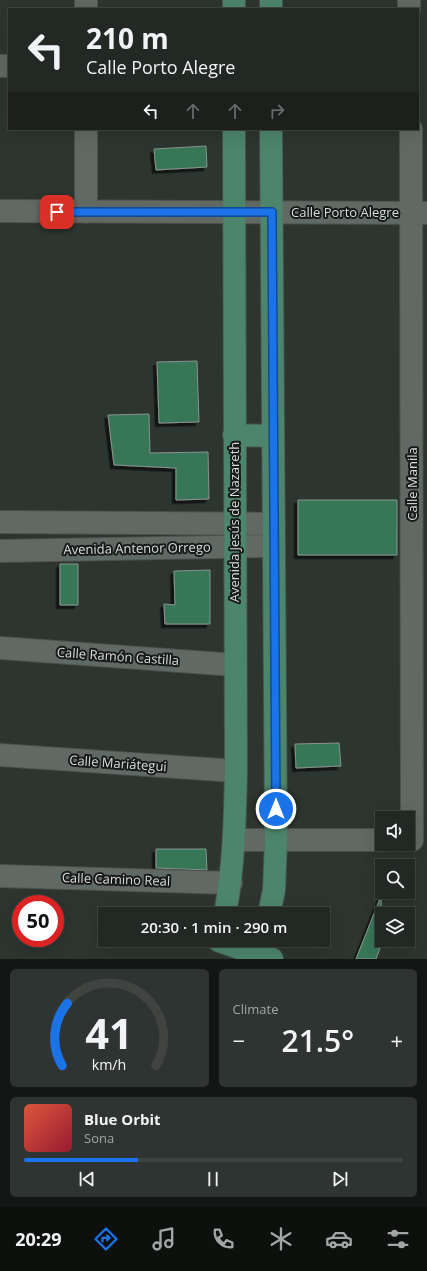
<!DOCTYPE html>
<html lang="en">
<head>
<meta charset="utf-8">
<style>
	:root { --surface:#222824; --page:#2e3431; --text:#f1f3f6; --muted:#a2a6a6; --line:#3f4441; --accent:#1a73e8 }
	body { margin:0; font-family:"Open Sans",sans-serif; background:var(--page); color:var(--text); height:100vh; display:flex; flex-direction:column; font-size:15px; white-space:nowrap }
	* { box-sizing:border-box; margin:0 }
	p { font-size:13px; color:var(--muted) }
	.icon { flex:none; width:22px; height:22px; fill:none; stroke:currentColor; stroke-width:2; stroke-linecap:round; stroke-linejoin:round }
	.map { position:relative; height:959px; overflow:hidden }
	.side { display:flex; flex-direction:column; gap:10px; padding:10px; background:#131614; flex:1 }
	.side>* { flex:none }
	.hud { position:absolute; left:8px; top:8px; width:411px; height:122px; border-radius:0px; box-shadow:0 4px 16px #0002,0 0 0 1px var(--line); background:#222824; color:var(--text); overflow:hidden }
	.fabs { position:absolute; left:375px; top:811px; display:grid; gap:8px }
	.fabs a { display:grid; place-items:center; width:40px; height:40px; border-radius:0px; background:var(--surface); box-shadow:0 4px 16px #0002,0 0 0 1px var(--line); font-size:20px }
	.speed { position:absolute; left:12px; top:895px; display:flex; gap:8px; font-size:20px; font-weight:700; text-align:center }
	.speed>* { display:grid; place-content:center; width:52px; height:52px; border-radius:50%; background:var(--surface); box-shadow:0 4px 16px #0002,0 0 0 1px var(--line); line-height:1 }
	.speed .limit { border:6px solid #d22; background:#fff; color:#111 }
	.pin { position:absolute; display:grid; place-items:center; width:34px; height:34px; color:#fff; margin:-17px; border-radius:8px; box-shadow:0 2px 6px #0006 }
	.me { position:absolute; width:44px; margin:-22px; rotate:0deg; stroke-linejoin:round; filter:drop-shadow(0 0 3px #0008) }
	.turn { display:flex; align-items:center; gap:14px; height:84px; padding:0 12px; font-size:18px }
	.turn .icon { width:52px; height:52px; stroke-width:2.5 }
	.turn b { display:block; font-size:28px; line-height:34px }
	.lanes { display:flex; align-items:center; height:38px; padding:0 12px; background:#0003; justify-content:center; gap:20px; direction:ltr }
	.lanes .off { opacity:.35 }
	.big { font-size:30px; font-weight:600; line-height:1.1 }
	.side .widget { flex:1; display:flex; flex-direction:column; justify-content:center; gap:6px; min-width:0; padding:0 14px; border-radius:6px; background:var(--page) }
	.side .dial { align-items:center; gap:0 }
	.dial svg { height:104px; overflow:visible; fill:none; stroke:var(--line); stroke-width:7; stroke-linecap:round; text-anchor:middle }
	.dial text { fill:var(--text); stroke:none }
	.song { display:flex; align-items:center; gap:12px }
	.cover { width:48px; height:48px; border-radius:6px; background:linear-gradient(135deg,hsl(10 70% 55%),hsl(350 70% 35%)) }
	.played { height:4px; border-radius:2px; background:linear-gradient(90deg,var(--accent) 30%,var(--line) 30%) }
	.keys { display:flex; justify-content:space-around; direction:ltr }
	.heat { display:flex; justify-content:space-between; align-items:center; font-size:22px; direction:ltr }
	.side .tiles { flex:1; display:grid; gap:10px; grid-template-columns:1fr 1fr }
	.widget:last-child { grid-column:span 2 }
	.trip { position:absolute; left:98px; top:907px; width:232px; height:40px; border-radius:0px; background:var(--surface); box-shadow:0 4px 16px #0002,0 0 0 1px var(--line); font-weight:600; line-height:40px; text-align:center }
	.dock { display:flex; height:64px; justify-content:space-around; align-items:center; background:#0e100e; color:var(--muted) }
	.dock .icon { width:28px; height:28px }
	.dock .active { color:var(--accent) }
	.dock b { font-size:18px; color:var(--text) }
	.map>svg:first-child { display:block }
</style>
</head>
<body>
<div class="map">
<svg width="427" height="959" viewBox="0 0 427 959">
	<defs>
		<filter id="shadow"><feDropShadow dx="-3.5" dy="3.5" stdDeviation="0" flood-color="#0009"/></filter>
	</defs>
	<rect width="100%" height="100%" fill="#2d3530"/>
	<path fill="#387658" stroke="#8a938e" filter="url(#shadow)" d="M 206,146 L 207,167 L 156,170 L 154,149 Z
		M 197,361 L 199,422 L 159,423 L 157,362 Z
		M 149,414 L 150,453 L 208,452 L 209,499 L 176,500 L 176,468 L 114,465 L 108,415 Z
		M 298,500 L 397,500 L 397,555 L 298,555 Z
		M 60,564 L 78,564 L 78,605 L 60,605 Z
		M 210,570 L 210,624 L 165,624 L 164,604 L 175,605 L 174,571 Z
		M 339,743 L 341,766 L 296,768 L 295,744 Z
		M 156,849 L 206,849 L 207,870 L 156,868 Z
		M 381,896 L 382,943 L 376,959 L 356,959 Z"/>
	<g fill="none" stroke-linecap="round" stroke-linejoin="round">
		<defs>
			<path id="minor" d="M 409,0 L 409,9
				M 86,9 L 86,0
				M 0,66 L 9,66
				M 411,129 L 412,840
				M 0,211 L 426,213
				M 86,212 L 86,129
				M 0,522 L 274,524
				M 0,551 L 274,546
				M 0,648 L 235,665
				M 0,755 L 236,771
				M 235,840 L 382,840
				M 0,876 L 231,883"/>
			<path id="major" d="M 234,0 L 234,9
				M 271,0 L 271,9
				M 234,435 L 273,436
				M 225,914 C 234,866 235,819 236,771 L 234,129
				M 269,914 L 274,890 L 276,840 L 271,129
				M 219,941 L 272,959"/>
		</defs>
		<use href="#minor" stroke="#4b524e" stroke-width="24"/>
		<use href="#major" stroke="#4b524e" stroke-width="24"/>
		<use href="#minor" stroke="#616964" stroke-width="22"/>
		<use href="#major" stroke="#4c856b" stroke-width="22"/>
	</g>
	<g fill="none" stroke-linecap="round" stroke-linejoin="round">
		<defs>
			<path id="route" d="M 57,212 L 272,212 L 276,809"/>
		</defs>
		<use href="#route" stroke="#114b97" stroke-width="10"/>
		<use href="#route" stroke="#1a73e8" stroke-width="7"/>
	</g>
	<g text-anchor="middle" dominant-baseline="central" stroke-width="4" stroke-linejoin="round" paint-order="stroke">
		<g font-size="13" fill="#d7dcd9" stroke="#181b19">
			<text x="345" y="212">Calle Porto Alegre</text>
			<text transform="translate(412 484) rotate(-90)">Calle Manila</text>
			<text transform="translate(234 522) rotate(-90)">Avenida Jesús de Nazareth</text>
			<text transform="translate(137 548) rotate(-1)">Avenida Antenor Orrego</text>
			<text transform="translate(118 656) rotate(4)">Calle Ramón Castilla</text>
			<text transform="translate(118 763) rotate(4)">Calle Mariátegui</text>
			<text transform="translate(116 879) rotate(2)">Calle Camino Real</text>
		</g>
	</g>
</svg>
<div class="fabs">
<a><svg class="icon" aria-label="sound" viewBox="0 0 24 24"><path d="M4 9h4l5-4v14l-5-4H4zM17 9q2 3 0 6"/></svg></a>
<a><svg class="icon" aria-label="search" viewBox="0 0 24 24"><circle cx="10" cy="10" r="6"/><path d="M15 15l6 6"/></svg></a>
<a><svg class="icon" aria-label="layers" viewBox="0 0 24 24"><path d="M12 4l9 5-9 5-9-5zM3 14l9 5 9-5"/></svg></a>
</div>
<div class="speed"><div class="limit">50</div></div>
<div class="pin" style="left:57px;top:212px;background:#d93025"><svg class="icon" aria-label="arrive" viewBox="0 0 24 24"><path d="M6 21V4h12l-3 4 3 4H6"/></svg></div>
<svg class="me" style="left:276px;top:809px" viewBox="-20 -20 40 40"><circle r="17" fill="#1a73e8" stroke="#fff" stroke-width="3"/><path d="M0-11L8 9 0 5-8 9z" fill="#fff"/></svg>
<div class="trip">20:30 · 1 min · 290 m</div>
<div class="hud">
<div class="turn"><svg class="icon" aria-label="left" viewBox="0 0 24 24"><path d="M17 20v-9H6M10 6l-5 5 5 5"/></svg><div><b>210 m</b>Calle Porto Alegre</div></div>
<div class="lanes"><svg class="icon" aria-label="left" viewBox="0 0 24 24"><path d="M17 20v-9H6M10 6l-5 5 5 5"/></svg><svg class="icon off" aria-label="ahead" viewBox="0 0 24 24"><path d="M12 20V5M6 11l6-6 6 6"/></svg><svg class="icon off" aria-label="ahead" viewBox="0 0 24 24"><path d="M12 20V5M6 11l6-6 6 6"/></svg><svg class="icon off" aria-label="right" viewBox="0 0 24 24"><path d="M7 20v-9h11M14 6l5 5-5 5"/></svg></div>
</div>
</div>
<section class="side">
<div class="tiles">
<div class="widget dial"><svg viewBox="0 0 100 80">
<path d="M14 69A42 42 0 1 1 86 69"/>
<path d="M14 69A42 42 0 0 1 18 21" stroke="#1a73e8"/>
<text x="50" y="56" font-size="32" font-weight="700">41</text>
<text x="50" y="72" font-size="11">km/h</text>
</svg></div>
<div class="widget"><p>Climate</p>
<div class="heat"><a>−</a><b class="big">21.5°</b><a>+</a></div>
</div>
<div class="widget">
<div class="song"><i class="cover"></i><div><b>Blue Orbit</b><p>Sona</p></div></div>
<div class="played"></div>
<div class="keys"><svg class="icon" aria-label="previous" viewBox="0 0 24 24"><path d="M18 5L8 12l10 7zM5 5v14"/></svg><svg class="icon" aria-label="pause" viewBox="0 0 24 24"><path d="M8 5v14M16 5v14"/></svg><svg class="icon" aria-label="next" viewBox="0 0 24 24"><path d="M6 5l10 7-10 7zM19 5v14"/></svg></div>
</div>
</div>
</section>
<nav class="dock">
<b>20:29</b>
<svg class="icon active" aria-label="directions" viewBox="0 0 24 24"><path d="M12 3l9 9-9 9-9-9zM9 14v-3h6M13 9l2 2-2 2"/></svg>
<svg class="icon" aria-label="music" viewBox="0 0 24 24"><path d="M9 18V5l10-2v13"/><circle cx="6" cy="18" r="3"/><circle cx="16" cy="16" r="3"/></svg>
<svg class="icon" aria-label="phone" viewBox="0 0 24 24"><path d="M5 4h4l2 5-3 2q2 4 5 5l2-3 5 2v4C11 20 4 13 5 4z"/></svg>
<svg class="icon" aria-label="climate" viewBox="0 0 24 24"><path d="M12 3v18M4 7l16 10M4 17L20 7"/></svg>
<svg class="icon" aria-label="car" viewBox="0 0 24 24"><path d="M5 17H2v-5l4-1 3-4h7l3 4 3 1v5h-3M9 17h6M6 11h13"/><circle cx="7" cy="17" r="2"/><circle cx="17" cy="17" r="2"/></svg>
<svg class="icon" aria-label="filters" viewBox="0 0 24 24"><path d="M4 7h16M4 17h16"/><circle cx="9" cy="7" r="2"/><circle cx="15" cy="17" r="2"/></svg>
</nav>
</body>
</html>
